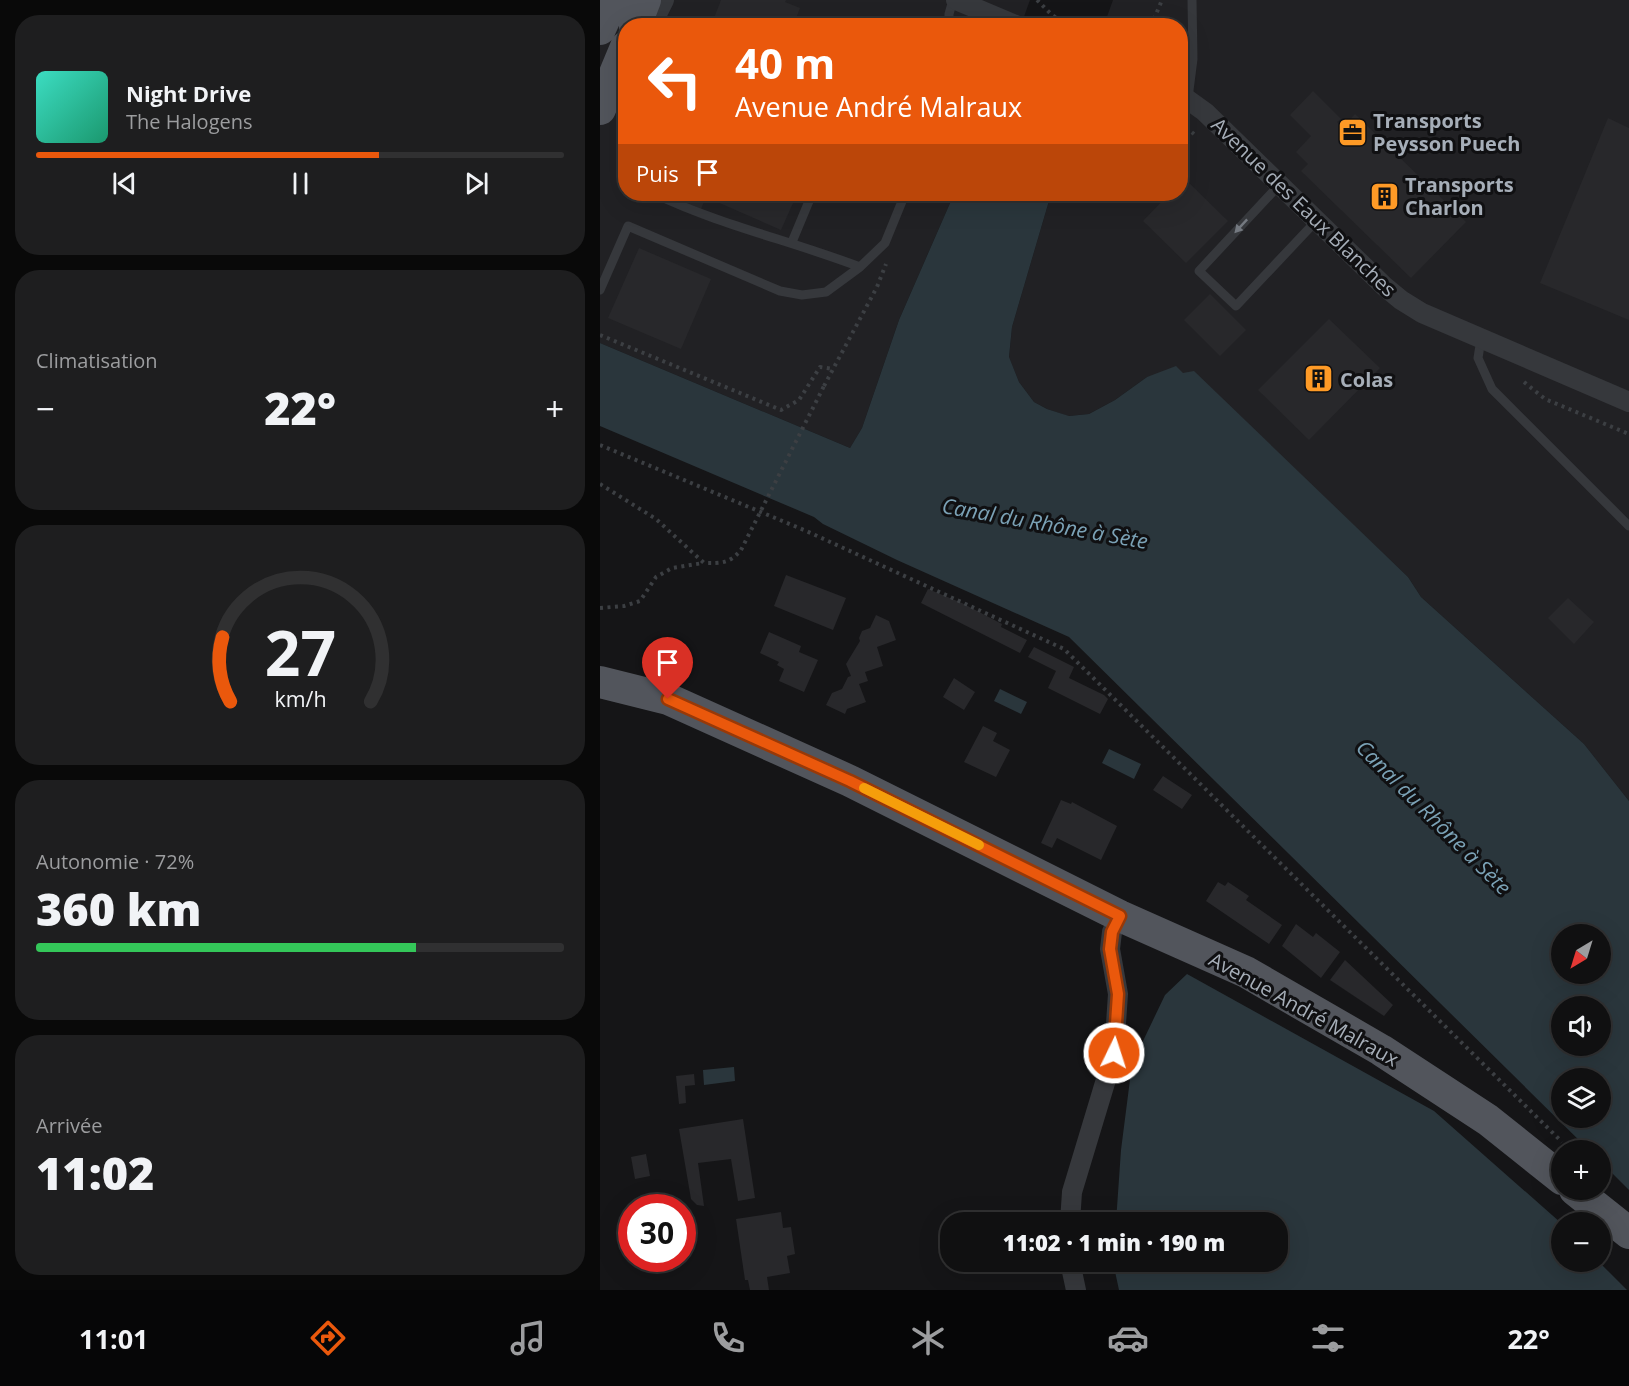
<!DOCTYPE html>
<html lang="fr">
<head>
<meta charset="utf-8">
<style>
	:root { --surface:#101011; --page:#1e1e1f; --text:#f1f3f6; --muted:#9c9d9f; --line:#303031; --accent:#ea580c }
	body { margin:0; font-family:"Open Sans",sans-serif; background:var(--page); color:var(--text); height:100vh; display:flex; flex-direction:column; font-size:22px; white-space:nowrap }
	* { box-sizing:border-box; margin:0 }
	p { font-size:20px; color:var(--muted) }
	.icon { flex:none; width:33px; height:33px; fill:none; stroke:currentColor; stroke-width:2; stroke-linecap:round; stroke-linejoin:round }
	.map { position:relative; flex:1; overflow:hidden }
	.details { display:flex; flex-direction:column; gap:15px; padding:15px; background:#090909; width:600px }
	.details>* { flex:none }
	.banner { position:absolute; left:18px; top:18px; width:570px; height:183px; border-radius:24px; box-shadow:0 6px 24px #0002,0 0 0 2px var(--line); background:#ea580c; color:#fff; overflow:hidden }
	.needle { width:39px; rotate:218deg }
	.buttons { position:absolute; left:951px; top:924px; display:grid; gap:12px }
	.buttons a { display:grid; place-items:center; width:60px; height:60px; border-radius:50%; background:var(--surface); box-shadow:0 6px 24px #0002,0 0 0 2px var(--line); font-size:30px }
	.speed { position:absolute; left:18px; top:1194px; display:flex; gap:12px; font-size:30px; font-weight:700; text-align:center }
	.speed>* { display:grid; place-content:center; width:78px; height:78px; border-radius:50%; background:var(--surface); box-shadow:0 6px 24px #0002,0 0 0 2px var(--line); line-height:1 }
	.speed .limit { border:9px solid #d22; background:#fff; color:#111 }
	.pin { position:absolute; display:grid; place-items:center; width:51px; height:51px; color:#fff; margin:-62px -26px; border-radius:50% 50% 50% 0; rotate:-45deg; box-shadow:0 0 6px #0007 }
	.pin .icon { rotate:45deg }
	.me { position:absolute; width:66px; margin:-33px; rotate:4deg; stroke-linejoin:round; filter:drop-shadow(0 0 4px #0008) }
	.turn { display:flex; align-items:center; gap:21px; height:126px; padding:0 18px; font-size:27px }
	.turn .icon { width:78px; height:78px; stroke-width:2.5 }
	.turn b { display:block; font-size:42px; line-height:51px }
	.then { display:flex; align-items:center; height:57px; padding:0 18px; background:#0003; gap:12px; font-size:22px }
	.big { font-size:45px; font-weight:800; line-height:1.1 }
	.details .tile { flex:1; display:flex; flex-direction:column; justify-content:center; gap:9px; min-width:0; padding:0 21px; border-radius:24px; background:var(--page) }
	.details .dial { align-items:center; gap:0 }
	.dial svg { height:156px; overflow:visible; fill:none; stroke:var(--line); stroke-width:7; stroke-linecap:round; text-anchor:middle }
	.dial text { fill:var(--text); stroke:none }
	.song { display:flex; align-items:center; gap:18px }
	.cover { width:72px; height:72px; border-radius:9px; background:linear-gradient(135deg,hsl(170 70% 55%),hsl(160 70% 35%)) }
	.played { height:6px; border-radius:3px; background:linear-gradient(90deg,var(--accent) 65%,var(--line) 65%) }
	.keys { display:flex; justify-content:space-around; direction:ltr }
	.heat { display:flex; justify-content:space-between; align-items:center; font-size:33px; direction:ltr }
	.charge { height:9px; border-radius:4px; background:linear-gradient(90deg,#34c759 72%,var(--line) 0) }
	.trip { position:absolute; left:340px; top:1212px; width:348px; height:60px; border-radius:24px; background:var(--surface); box-shadow:0 6px 24px #0002,0 0 0 2px var(--line); font-weight:800; line-height:60px; text-align:center }
	.dock { display:flex; height:96px; justify-content:space-around; align-items:center; background:#060607; color:var(--muted) }
	.dock .icon { width:42px; height:42px }
	.dock .active { color:var(--accent) }
	.dock b { font-size:27px; color:var(--text) }
	main { display:flex; flex:1; min-height:0 }
	.map>svg:first-child { display:block }
</style>
</head>
<body>
<main>
<section class="details">
<div class="tile">
<div class="song"><i class="cover"></i><div><b>Night Drive</b><p>The Halogens</p></div></div>
<div class="played"></div>
<div class="keys"><svg class="icon" aria-label="previous" viewBox="0 0 24 24"><path d="M18 5L8 12l10 7zM5 5v14"/></svg><svg class="icon" aria-label="pause" viewBox="0 0 24 24"><path d="M8 5v14M16 5v14"/></svg><svg class="icon" aria-label="next" viewBox="0 0 24 24"><path d="M6 5l10 7-10 7zM19 5v14"/></svg></div>
</div>
<div class="tile"><p>Climatisation</p>
<div class="heat"><a>−</a><b class="big">22°</b><a>+</a></div>
</div>
<div class="tile dial"><svg viewBox="0 0 100 80">
<path d="M14 69A42 42 0 1 1 86 69"/>
<path d="M14 69A42 42 0 0 1 10 36" stroke="#ea580c"/>
<text x="50" y="56" font-size="32" font-weight="700">27</text>
<text x="50" y="72" font-size="11">km/h</text>
</svg></div>
<div class="tile"><p>Autonomie · 72%</p><b class="big">360 km</b><div class="charge"></div></div>
<div class="tile"><p>Arrivée</p><b class="big">11:02</b></div>
</section>
<div class="map">
<svg width="1029" height="1290" viewBox="0 0 1029 1290">
	<rect width="100%" height="100%" fill="#151517"/>
	<path fill="#212124" d="M 0,0 L 430,0 L 421,25 L 26,26 L 26,194 L 354,194 L 299,320 L 262,428 L 250,448 L 0,343 Z
		M 513,0 L 1029,0 L 1029,801 L 984,744 L 821,597 L 808,577 L 674,450 L 583,373 L 547,377 L 515,400 L 489,414 L 468,416 L 447,409 L 434,402 L 419,382 L 409,358 L 412,327 L 451,194 L 580,194 L 580,26 L 504,25 Z"/>
	<path fill="#2a363c" fill-rule="evenodd" d="M 354,194 L 451,194 L 412,327 L 409,357 L 419,382 L 434,402 L 447,409 L 469,416 L 489,414 L 515,400 L 547,377 L 576,366 L 583,373 L 594,371 L 808,577 L 821,597 L 984,744 L 1029,801 L 1029,1190 L 1001,1162 L 1000,1150 L 989,1150 L 469,637 L 297,560 L 223,524 L 214,517 L 0,426 L 0,343 L 250,448 L 262,428 L 299,320 ZM 1000,934 L 1000,974 L 962,974 L 962,934 ZM 1000,1006 L 1000,1046 L 962,1046 L 962,1006 ZM 1000,1078 L 1000,1118 L 962,1118 L 962,1078 Z
		M 400,689 L 427,702 L 421,714 L 394,701 Z
		M 509,749 L 541,764 L 534,779 L 502,763 Z
		M 587,974 L 834,1111 L 961,1223 L 962,1262 L 999,1262 L 1027,1290 L 519,1290 L 513,1262 L 678,1262 L 678,1222 L 516,1222 L 521,1150 L 532,1064 L 565,995 Z
		M 134,1067 L 135,1081 L 104,1085 L 103,1070 Z"/>
	<path fill="#28282b" d="M 121,0 L 186,0 L 185,2 L 200,8 L 193,26 L 111,26 Z
		M 713,91 L 741,119 L 737,122 L 742,128 L 755,114 L 866,222 L 811,278 L 701,171 L 708,164 L 696,152 L 711,136 L 690,115 Z
		M 1008,118 L 1029,128 L 1029,320 L 940,283 Z
		M 584,178 L 628,221 L 586,263 L 543,221 L 569,194 L 580,194 L 580,182 Z
		M 76,194 L 197,194 L 181,230 L 106,197 L 101,209 L 74,198 Z
		M 39,248 L 111,279 L 81,349 L 8,318 Z
		M 610,294 L 646,330 L 620,356 L 584,320 Z
		M 729,319 L 780,368 L 709,440 L 658,390 Z
		M 186,575 L 246,598 L 233,630 L 174,606 Z
		M 328,589 L 362,603 L 402,624 L 401,627 L 427,640 L 420,653 L 321,603 Z
		M 968,598 L 994,622 L 974,644 L 948,618 Z
		M 276,615 L 289,621 L 296,640 L 277,647 L 283,666 L 265,672 L 268,681 L 259,684 L 266,702 L 247,709 L 245,714 L 226,705 L 232,693 L 242,689 L 248,677 L 251,676 L 246,664 L 260,641 L 259,638 L 262,631 L 270,628 Z
		M 169,632 L 201,646 L 199,652 L 218,660 L 204,692 L 179,681 L 184,669 L 177,665 L 179,662 L 160,653 Z
		M 434,647 L 474,667 L 469,678 L 504,695 L 508,699 L 500,714 L 448,688 L 456,671 L 428,657 Z
		M 354,678 L 375,692 L 364,710 L 343,697 Z
		M 383,726 L 397,733 L 393,741 L 410,750 L 396,777 L 364,762 Z
		M 563,776 L 592,795 L 582,809 L 553,790 Z
		M 461,800 L 471,804 L 472,802 L 517,826 L 501,860 L 457,838 L 452,848 L 441,843 Z
		M 618,882 L 625,886 L 628,882 L 649,896 L 646,900 L 682,925 L 669,944 L 606,901 Z
		M 696,924 L 713,937 L 716,933 L 740,952 L 721,978 L 682,946 Z
		M 745,960 L 793,1005 L 784,1016 L 730,980 Z
		M 94,1074 L 95,1085 L 85,1086 L 86,1103 L 79,1104 L 76,1076 Z
		M 143,1119 L 155,1198 L 138,1201 L 131,1159 L 98,1163 L 104,1206 L 97,1205 L 91,1199 L 79,1129 Z
		M 46,1154 L 50,1176 L 35,1179 L 31,1157 Z
		M 181,1212 L 183,1228 L 191,1227 L 195,1254 L 187,1256 L 190,1273 L 167,1277 L 169,1290 L 150,1290 L 148,1280 L 145,1280 L 136,1219 Z"/>
	<g fill="none" stroke-linecap="round" stroke-linejoin="round">
		<path stroke="#3c3f43" stroke-width="4" stroke-dasharray="3 4.5" stroke-linecap="butt" d="M 437,0 L 452,15 L 469,26
			M 551,26 L 562,0
			M 580,123 L 594,134
			M 0,335 L 181,410 L 199,400 L 220,367 L 233,369
			M 924,382 L 945,399 L 1029,434
			M 224,386 L 277,287 L 286,264
			M 0,445 L 204,530 L 464,649 L 962,1142
			M 0,484 L 56,519 L 104,563 C 121,563 129,564 141,550
			M 0,608 L 24,606 L 40,601 L 56,577 L 72,568 L 103,563"/>
		<path stroke="#36383c" stroke-width="9" d="M 349,26 L 349,14 L 353,0
			M 588,98 L 593,59 L 592,0
			M 681,183 L 599,271 L 636,306 L 717,220
			M 55,194 C 120,225 192,241 260,267
			M 192,242 L 212,194
			M 0,290 L 28,226 L 180,291 L 202,295 L 226,292 L 260,267 L 285,243 L 305,194
			M 881,339 L 878,358 L 892,389 L 1029,526"/>
		<path stroke="#36383c" stroke-width="20" d="M 356,0 L 418,26
			M 51,26 L 64,0
			M 580,94 L 605,112 L 784,286 L 801,300 L 822,313 L 1029,402
			M 470,1222 L 472,1192 L 514,1053 L 518,994 L 510,949 L 512,932 L 520,916
			M 470,1262 L 476,1290"/>
		<path stroke="#52555c" stroke-width="32" d="M 35,26 L 45,0
			M 0,29 L 13,0
			M 0,109 L 26,47
			M 0,682 L 68,699 L 250,781 L 520,916 L 646,972 L 781,1050 L 888,1120 L 962,1179
			M 975,1190 L 1029,1233"/>
		<path stroke="#3c3f43" stroke-width="4" stroke-dasharray="3 4.5" stroke-linecap="butt" d="M 141,550 L 224,386"/>
	</g>
	<defs><path id="oneway-solid" d="M-6-.8H1V-3.2L6.5 0L1 3.2V.8H-6Z" transform="scale(1.5)"/></defs>
	<use fill="#747980" href="#oneway-solid" transform="translate(641 226) rotate(133)"/>
	<g fill="none" stroke-linecap="round" stroke-linejoin="round">
		<defs>
			<path id="route" d="M 68,699 L 250,781 L 520,916 L 512,932 L 510,949 L 518,994 L 514,1053"/>
		</defs>
		<use href="#route" stroke="#983908" stroke-width="15"/>
		<use href="#route" stroke="#ea580c" stroke-width="10"/>
		<path stroke="#f59e0b" stroke-width="10" d="M 264,788 L 379,845"/>
	</g>
	<defs>
		<symbol id="office-square" viewBox="-11 -11 22 22"><rect x="-9" y="-9" width="18" height="18" rx="4" fill="#fe9a26" stroke="#101012"/><path d="M-6-3h4V-5.5h4V-3h4V5H-6ZM-1-4.5V-3h2v-1.5ZM-6 0V1H6V0Z" fill="#111"/></symbol>
		<symbol id="building-square" viewBox="-11 -11 22 22"><rect x="-9" y="-9" width="18" height="18" rx="4" fill="#fe9a26" stroke="#101012"/><path d="M-4-6H4V6H1V3H-1V6H-4ZM-2.5-4.3h1.7v1.8h-1.7ZM.8-4.3h1.7v1.8H.8ZM-2.5-1h1.7V.8h-1.7ZM.8-1h1.7V.8H.8Z" fill="#111"/></symbol>
	</defs>
	<g fill-rule="evenodd">
		<use href="#office-square" x="736" y="116" width="33" height="33"/>
		<use href="#building-square" x="768" y="180" width="33" height="33"/>
		<use href="#building-square" x="702" y="362" width="33" height="33"/>
	</g>
	<g text-anchor="middle" dominant-baseline="central" stroke-width="6" stroke-linejoin="round" paint-order="stroke">
		<g font-size="20" font-weight="bold" fill="#a6aeb8" stroke="#101012" text-anchor="start">
			<text x="773" y="120">Transports<tspan x="773" dy="23">Peysson Puech</tspan></text>
			<text x="805" y="184">Transports<tspan x="805" dy="23">Charlon</tspan></text>
			<text x="740" y="379">Colas</text>
		</g>
		<g font-size="20" fill="#a6aeb8" stroke="#101012">
			<text transform="translate(704 207) rotate(44)">Avenue des Eaux Blanches</text>
			<text transform="translate(704 1009) rotate(29)">Avenue André Malraux</text>
		</g>
		<g font-size="21" font-style="italic" fill="#7ba2b6" stroke="#101012">
			<text transform="translate(445 523) rotate(10)">Canal du Rhône à Sète</text>
			<text transform="translate(834 817) rotate(45)">Canal du Rhône à Sète</text>
		</g>
	</g>
</svg>
<div class="buttons">
<a><svg class="needle" viewBox="-14 -14 28 28"><path d="M0-13l5 13h-10z" fill="#e53935"/><path d="M0 13l5-13h-10z" fill="#9c9d9f"/></svg></a>
<a><svg class="icon" aria-label="sound" viewBox="0 0 24 24"><path d="M4 9h4l5-4v14l-5-4H4zM17 9q2 3 0 6"/></svg></a>
<a><svg class="icon" aria-label="layers" viewBox="0 0 24 24"><path d="M12 4l9 5-9 5-9-5zM3 14l9 5 9-5"/></svg></a>
<a>+</a>
<a>−</a>
</div>
<div class="speed"><div class="limit">30</div></div>
<div class="pin" style="left:68px;top:699px;background:#d93025"><svg class="icon" aria-label="arrive" viewBox="0 0 24 24"><path d="M6 21V4h12l-3 4 3 4H6"/></svg></div>
<svg class="me" style="left:514px;top:1053px" viewBox="-20 -20 40 40"><circle r="17" fill="#ea580c" stroke="#fff" stroke-width="3"/><path d="M0-11L8 9 0 5-8 9z" fill="#fff"/></svg>
<div class="trip">11:02 · 1 min · 190 m</div>
<div class="banner">
<div class="turn"><svg class="icon" aria-label="left" viewBox="0 0 24 24"><path d="M17 20v-9H6M10 6l-5 5 5 5"/></svg><div><b>40 m</b>Avenue André Malraux</div></div>
<div class="then">Puis<svg class="icon" aria-label="arrive" viewBox="0 0 24 24"><path d="M6 21V4h12l-3 4 3 4H6"/></svg></div>
</div>
</div>
</main>
<nav class="dock">
<b>11:01</b>
<svg class="icon active" aria-label="directions" viewBox="0 0 24 24"><path d="M12 3l9 9-9 9-9-9zM9 14v-3h6M13 9l2 2-2 2"/></svg>
<svg class="icon" aria-label="music" viewBox="0 0 24 24"><path d="M9 18V5l10-2v13"/><circle cx="6" cy="18" r="3"/><circle cx="16" cy="16" r="3"/></svg>
<svg class="icon" aria-label="phone" viewBox="0 0 24 24"><path d="M5 4h4l2 5-3 2q2 4 5 5l2-3 5 2v4C11 20 4 13 5 4z"/></svg>
<svg class="icon" aria-label="climate" viewBox="0 0 24 24"><path d="M12 3v18M4 7l16 10M4 17L20 7"/></svg>
<svg class="icon" aria-label="car" viewBox="0 0 24 24"><path d="M5 17H2v-5l4-1 3-4h7l3 4 3 1v5h-3M9 17h6M6 11h13"/><circle cx="7" cy="17" r="2"/><circle cx="17" cy="17" r="2"/></svg>
<svg class="icon" aria-label="filters" viewBox="0 0 24 24"><path d="M4 7h16M4 17h16"/><circle cx="9" cy="7" r="2"/><circle cx="15" cy="17" r="2"/></svg>
<b>22°</b>
</nav>
</body>
</html>
